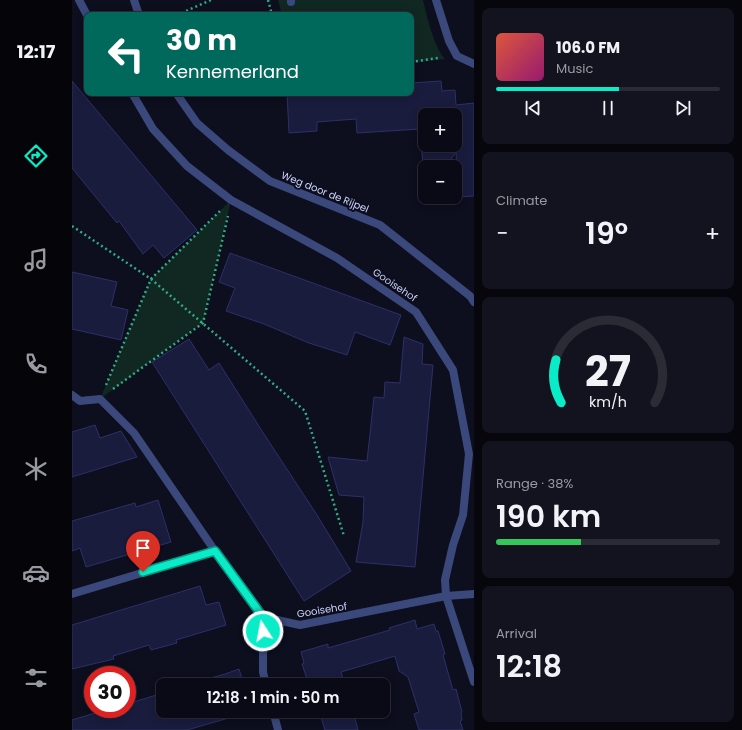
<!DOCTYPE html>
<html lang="en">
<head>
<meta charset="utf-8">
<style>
	:root { --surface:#0a0a16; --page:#13131f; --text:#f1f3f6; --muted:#999aa1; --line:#2a2b35; --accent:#0aebc7 }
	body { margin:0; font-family:Poppins,sans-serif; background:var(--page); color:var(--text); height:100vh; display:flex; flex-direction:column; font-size:15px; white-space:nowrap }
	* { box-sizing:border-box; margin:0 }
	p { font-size:13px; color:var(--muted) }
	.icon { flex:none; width:22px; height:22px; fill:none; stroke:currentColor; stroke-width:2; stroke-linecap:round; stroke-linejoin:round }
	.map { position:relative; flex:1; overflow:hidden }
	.drawer { display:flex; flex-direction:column; gap:8px; padding:8px; background:#06060c; width:268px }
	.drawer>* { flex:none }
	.top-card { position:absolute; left:12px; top:12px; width:330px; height:84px; border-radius:8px; box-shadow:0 2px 10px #0003,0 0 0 1px var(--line); background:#00695c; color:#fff; overflow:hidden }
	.fabs { position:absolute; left:346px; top:108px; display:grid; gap:8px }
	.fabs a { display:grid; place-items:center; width:44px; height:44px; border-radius:8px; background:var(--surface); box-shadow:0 2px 10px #0003,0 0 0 1px var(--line); font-size:20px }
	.speed { position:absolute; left:12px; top:666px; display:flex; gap:8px; font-size:20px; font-weight:700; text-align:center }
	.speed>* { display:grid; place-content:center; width:52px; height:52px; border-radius:50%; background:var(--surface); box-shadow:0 2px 10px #0003,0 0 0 1px var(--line); line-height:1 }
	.speed .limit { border:6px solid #d22; background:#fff; color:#111 }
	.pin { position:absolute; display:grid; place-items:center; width:34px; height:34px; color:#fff; margin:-41px -17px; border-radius:50% 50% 50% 0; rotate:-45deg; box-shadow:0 0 4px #0007 }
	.pin .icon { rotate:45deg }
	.me { position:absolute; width:44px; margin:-22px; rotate:349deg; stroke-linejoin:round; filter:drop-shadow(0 0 3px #0008) }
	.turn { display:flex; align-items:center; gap:14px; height:84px; padding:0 16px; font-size:18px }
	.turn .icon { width:52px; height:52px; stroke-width:2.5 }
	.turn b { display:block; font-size:28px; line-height:34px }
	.big { font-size:30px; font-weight:600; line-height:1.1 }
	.drawer .tile { flex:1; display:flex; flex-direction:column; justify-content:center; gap:6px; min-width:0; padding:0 14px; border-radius:8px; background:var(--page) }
	.drawer .dial { align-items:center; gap:0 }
	.dial svg { height:104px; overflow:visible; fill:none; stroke:var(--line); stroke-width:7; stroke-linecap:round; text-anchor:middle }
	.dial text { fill:var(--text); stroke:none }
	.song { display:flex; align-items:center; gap:12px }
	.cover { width:48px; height:48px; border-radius:6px; background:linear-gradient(135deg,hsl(10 70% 55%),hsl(320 70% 35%)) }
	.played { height:4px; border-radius:2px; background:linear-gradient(90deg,var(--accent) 55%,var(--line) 55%) }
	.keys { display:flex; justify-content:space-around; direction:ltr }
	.heat { display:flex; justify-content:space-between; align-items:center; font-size:22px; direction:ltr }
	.charge { height:6px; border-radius:3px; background:linear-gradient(90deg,#34c759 38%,var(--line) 0) }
	.trip { position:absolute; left:84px; top:678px; width:234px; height:40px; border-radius:8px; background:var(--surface); box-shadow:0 2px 10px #0003,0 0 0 1px var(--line); font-weight:600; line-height:40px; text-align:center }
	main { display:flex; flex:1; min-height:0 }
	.tabs { display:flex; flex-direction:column; width:72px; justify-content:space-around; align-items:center; background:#040409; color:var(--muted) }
	.tabs .icon { width:28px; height:28px }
	.tabs .selected { color:var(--accent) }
	.tabs b { font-size:18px; color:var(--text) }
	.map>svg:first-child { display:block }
</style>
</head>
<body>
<main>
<nav class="tabs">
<b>12:17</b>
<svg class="icon selected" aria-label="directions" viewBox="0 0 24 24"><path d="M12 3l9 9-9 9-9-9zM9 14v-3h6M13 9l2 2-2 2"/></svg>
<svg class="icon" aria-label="music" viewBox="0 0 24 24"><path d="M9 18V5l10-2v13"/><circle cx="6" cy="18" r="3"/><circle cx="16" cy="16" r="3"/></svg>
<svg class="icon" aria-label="phone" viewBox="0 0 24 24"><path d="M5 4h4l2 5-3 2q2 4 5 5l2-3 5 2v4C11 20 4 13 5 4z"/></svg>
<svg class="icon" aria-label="climate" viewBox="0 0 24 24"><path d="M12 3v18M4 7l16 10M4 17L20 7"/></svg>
<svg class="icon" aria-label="car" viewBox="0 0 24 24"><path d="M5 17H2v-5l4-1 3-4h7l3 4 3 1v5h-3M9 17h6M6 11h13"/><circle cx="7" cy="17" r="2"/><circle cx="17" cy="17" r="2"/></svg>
<svg class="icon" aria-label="filters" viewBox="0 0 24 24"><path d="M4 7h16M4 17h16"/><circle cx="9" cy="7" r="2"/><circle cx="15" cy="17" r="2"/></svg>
</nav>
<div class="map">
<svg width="402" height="730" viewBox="0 0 402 730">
	<rect width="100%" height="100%" fill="#0d0e1e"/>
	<path fill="#102821" d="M 206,0 L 351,0 C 355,17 362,47 373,59 L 339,63 L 339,15 L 210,15 Z
		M 159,200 L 131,323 L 28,399 L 79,279 Z"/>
	<path fill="#1a1c3e" stroke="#2d3069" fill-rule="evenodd" d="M 0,81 L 125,230 L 92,258 L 81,245 L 71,254 L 47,221 L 45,223 L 0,168 Z
		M 369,81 L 370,91 L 383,90 L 384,105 L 402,103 L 402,196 L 386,197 L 384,152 L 374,167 L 353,167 L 353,191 L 348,129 L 285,133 L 284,119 L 245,122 L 245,131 L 217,133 L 215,93 L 339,93 L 339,83 ZM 353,115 L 383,115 L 383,145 L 353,145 Z
		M 158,253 L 329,315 L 318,345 L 283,332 L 275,355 L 237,343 L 192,324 L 154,311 L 163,288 L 147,282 Z
		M 0,272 L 45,282 L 39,306 L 56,310 L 49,340 L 0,329 Z
		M 332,337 L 351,344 L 350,364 L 361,365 L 343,567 L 284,562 L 291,522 L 292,497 L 267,495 L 256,457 L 295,461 L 302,397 L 312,398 L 313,382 L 328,383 Z
		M 117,339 L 137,370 L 147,363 L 190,431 L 245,515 L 279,571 L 232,601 L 80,362 Z
		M 23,425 L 28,438 L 49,431 L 65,457 L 0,477 L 0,432 Z
		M 86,500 L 99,542 L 14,567 L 8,548 L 0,551 L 0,521 L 63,503 L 64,507 Z
		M 128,586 L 134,605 L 147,602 L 154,625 L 104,640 L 105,643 L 79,650 L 77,645 L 41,656 L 42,659 L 0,669 L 0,625 Z
		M 343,620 L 345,629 L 362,624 L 364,631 L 366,631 L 373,654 L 371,655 L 381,690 L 384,689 L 390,712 L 389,713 L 390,720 L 388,721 L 391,730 L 347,730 L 342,714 L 347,712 L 336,677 L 327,671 L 323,656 L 269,672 L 273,685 L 240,685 L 239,681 L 236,682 L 230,664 L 232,663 L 229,652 L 256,644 L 256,648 L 318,630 L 317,628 Z
		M 167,669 L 172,685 L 114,685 L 153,674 Z
		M 91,693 L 91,711 L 166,711 L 167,715 L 115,730 L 0,730 L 0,720 L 36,709 L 55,709 L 55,704 Z
		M 247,711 L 281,711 L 286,730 L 253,730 Z"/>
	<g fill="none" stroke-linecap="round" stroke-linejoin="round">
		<path stroke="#32ab84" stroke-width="2.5" stroke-dasharray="2 3" stroke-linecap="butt" d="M 196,0 L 200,15
			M 105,15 L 139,0
			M 339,62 L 366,58
			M 0,226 L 79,279 L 233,411 L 272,536
			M 34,385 L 79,279 L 148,211
			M 41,389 L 131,323 L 156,216"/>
		<path stroke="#3a487b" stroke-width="8" d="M 219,0 L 219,2"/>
		<path stroke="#3a487b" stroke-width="8" d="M 7,0 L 15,15
			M 364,0 L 377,41 L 385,56 L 402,64
			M 60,93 L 81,129 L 115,166 L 159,200 L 265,258 L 344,312 L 381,370 L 397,454 L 391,515 L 381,545 L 373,580 L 374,596 L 402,682
			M 0,395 L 8,401 L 28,399 L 62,433 L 143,551 L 191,617 L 228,625 L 374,596 L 402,594
			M 0,594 L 143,551
			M 191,617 L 191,672 L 194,685
			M 201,711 L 206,730"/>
		<path stroke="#3a487b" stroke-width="8" d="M 62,0 L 67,15
			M 104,93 L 125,123 L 156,150 L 198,181 L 308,225 L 398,296 L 402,302"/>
	</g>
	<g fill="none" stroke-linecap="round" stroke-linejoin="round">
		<defs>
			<path id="route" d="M 71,572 L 143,551 L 191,617 L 191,631"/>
		</defs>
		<use href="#route" stroke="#069981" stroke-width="10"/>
		<use href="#route" stroke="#0aebc7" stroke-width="7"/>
	</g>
	<g text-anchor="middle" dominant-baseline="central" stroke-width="4" stroke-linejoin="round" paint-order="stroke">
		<g font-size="10" fill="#ccd3fd" stroke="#0d0e1e">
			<text transform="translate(253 192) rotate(22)">Weg door de Rijpel</text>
			<text transform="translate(323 285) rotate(34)">Gooisehof</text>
			<text transform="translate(250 610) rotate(-9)">Gooisehof</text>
		</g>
	</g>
</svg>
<div class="fabs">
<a>+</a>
<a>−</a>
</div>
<div class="speed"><div class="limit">30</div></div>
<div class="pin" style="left:71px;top:572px;background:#d93025"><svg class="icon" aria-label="arrive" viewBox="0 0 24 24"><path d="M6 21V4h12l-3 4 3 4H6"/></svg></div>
<svg class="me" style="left:191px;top:631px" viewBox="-20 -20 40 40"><circle r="17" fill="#0aebc7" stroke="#fff" stroke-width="3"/><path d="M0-11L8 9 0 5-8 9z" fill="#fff"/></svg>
<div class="trip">12:18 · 1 min · 50 m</div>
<div class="top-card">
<div class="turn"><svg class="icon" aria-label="left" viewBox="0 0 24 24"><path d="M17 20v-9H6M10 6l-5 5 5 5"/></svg><div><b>30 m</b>Kennemerland</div></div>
</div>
</div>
<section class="drawer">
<div class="tile">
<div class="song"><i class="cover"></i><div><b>106.0 FM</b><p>Music</p></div></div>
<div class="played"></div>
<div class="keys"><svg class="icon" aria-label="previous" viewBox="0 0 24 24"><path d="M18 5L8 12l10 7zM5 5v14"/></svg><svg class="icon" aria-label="pause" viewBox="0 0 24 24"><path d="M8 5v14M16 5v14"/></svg><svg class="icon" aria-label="next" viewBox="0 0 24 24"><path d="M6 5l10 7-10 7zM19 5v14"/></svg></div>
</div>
<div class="tile"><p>Climate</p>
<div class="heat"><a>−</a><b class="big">19°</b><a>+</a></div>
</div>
<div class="tile dial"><svg viewBox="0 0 100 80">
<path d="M14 69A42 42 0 1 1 86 69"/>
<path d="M14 69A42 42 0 0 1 10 36" stroke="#0aebc7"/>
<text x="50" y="56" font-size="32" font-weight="700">27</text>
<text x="50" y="72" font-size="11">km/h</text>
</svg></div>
<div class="tile"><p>Range · 38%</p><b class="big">190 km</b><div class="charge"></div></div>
<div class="tile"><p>Arrival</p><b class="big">12:18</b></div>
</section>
</main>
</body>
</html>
